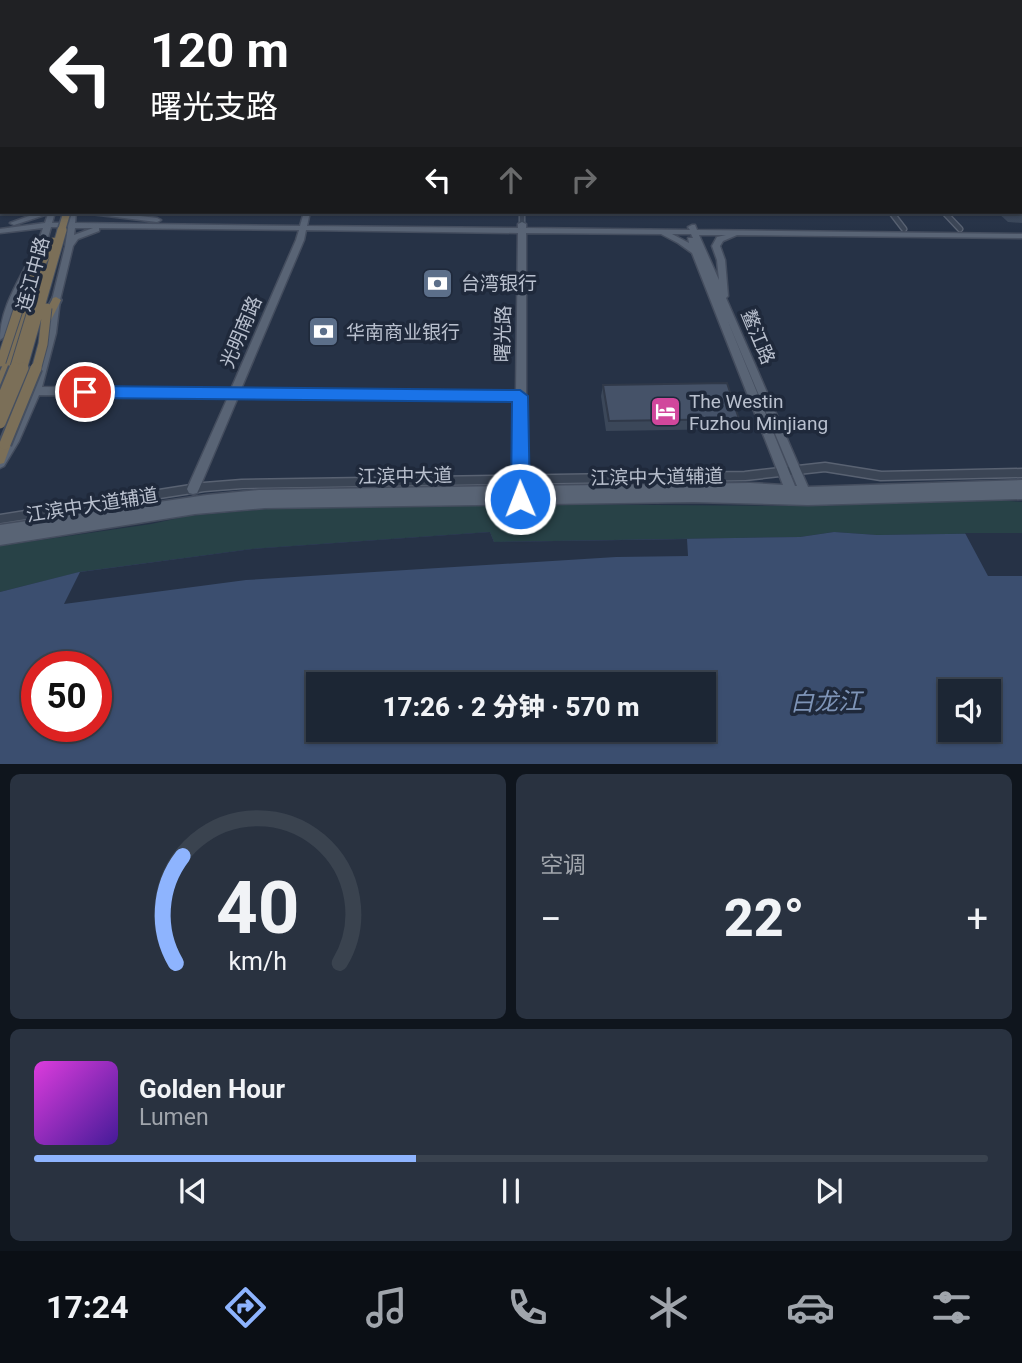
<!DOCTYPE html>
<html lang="zh">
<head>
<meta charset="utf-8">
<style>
	:root { --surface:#1c2634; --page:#293240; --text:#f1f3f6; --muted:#a0a5ac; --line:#3a434f; --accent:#8eb4fe }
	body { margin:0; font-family:Roboto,"Noto Sans SC",sans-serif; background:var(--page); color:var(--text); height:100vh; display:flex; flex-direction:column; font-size:26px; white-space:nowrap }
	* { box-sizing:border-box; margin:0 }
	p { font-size:23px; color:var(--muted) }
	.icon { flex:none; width:38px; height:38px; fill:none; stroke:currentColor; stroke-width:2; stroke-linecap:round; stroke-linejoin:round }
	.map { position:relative; height:764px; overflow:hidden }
	.details { display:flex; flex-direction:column; gap:10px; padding:10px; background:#0f151d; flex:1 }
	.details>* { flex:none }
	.hud { position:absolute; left:0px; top:0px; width:1022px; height:214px; box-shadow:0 2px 5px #0004,0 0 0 2px var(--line); background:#202124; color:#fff; overflow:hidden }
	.tools { position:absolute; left:938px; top:679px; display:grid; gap:14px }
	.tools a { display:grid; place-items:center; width:63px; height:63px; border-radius:0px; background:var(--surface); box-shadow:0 2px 5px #0004,0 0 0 2px var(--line); font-size:35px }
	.speed { position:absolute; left:21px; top:651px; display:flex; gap:14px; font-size:35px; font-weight:700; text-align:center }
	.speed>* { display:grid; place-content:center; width:91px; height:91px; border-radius:50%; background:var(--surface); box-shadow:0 2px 5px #0004,0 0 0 2px var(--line); line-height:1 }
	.speed .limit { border:10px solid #d22; background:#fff; color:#111 }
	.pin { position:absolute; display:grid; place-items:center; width:60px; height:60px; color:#fff; margin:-30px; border:4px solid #fff; border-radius:50%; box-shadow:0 2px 7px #0007 }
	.me { position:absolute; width:77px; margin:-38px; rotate:359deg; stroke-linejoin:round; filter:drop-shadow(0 0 5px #0008) }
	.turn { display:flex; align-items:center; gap:24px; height:147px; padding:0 35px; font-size:32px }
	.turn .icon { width:91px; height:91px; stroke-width:2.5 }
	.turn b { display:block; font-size:49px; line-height:60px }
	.lanes { display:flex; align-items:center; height:66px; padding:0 35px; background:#0003; justify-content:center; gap:35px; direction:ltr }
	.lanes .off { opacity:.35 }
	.big { font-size:52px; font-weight:800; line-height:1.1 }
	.details .widget { flex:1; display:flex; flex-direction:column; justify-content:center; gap:10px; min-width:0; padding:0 24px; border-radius:10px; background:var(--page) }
	.details .dial { align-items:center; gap:0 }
	.dial svg { height:182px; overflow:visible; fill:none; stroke:var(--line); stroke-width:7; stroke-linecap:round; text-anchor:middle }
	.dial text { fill:var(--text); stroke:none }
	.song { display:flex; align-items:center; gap:21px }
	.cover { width:84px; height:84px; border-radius:10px; background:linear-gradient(135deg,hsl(300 70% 55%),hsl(260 70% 35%)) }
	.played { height:7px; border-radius:4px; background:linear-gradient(90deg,var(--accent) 40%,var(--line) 40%) }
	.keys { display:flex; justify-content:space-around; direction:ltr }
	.heat { display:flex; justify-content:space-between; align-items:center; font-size:38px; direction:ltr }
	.details .tiles { flex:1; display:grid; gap:10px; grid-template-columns:1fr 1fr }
	.widget:last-child { grid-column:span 2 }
	.trip { position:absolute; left:306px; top:672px; width:410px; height:70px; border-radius:0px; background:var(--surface); box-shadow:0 2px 5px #0004,0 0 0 2px var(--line); font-weight:800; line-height:70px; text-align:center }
	.menu { display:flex; height:112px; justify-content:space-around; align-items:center; background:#0b0f15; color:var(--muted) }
	.menu .icon { width:49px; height:49px }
	.menu .current { color:var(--accent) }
	.menu b { font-size:32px; color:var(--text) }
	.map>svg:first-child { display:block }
</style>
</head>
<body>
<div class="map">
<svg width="1022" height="765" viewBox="0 0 1022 765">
	<rect width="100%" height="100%" fill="#263246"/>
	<path fill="#284247" d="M 999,500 L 1022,502 L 1022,533 L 877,535 L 834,532 L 800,537 L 493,542 L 489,532 L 252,549 L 80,572 L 0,592 L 0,546 L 151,524 L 188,516 L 314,505 L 512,504 L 817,506 Z"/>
	<path fill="#3b4e6f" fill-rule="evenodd" d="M 490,532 L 494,542 L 800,537 L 834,532 L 877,535 L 1022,533 L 1022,764 L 0,765 L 0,592 L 79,572 L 252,549 ZM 37,667 L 96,667 L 96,726 L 37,726 ZM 318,684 L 704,684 L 704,730 L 318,730 ZM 950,691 L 989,691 L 989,730 L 950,730 Z"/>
	<path fill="#263246" d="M 490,532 L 494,542 L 687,539 L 688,556 L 616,557 L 246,580 L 64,604 L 80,572 L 252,549 Z
		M 965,533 L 1022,533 L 1022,576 L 988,576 Z"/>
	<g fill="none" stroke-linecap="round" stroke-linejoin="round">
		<path fill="#3b4e6f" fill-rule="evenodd" d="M 0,174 L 2,174 L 2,179 L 0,180 Z"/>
		<defs>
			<path id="minor-far1" d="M 522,212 L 522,224
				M 891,212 L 904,229
				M 944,212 L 960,229"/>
			<path id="minor" d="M 0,519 L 204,487 L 242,484 L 745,476 L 825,467 L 881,476 L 1022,473"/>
			<path id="major" d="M 1020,138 L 1022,138 L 1022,142 L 1020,142 Z
				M 40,212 L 55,212 L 52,223 L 68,223 L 70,212 L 76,212 L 75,223 L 300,226 L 304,212 L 310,212 L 307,226 L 518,228 L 518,224 L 522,222 L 526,224 L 526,228 L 690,230 L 688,227 L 692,225 L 695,225 L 697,230 L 1022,234 L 1022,238 L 737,235 L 723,241 L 720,246 L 725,260 L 728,296 L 726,298 L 808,487 L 1022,480 L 1022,499 L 808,505 L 693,502 L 265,508 L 195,514 L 0,545 L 0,525 L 207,495 L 259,490 L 514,486 L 516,400 L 238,397 L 199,489 L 197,493 L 193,494 L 189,493 L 187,489 L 228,397 L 39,395 L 19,441 L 4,466 L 0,468 L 0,454 L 10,439 L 31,391 L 48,333 L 52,300 L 65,247 L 68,227 L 51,227 L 47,241 L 19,296 L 4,337 L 0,340 C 0,299 31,266 43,228 L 0,233 L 0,229 L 45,223 L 48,214 L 14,225 L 10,223 ZM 75,228 L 93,228 L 74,235 ZM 99,228 L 299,230 L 296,240 L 231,389 L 42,387 L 56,333 L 60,300 L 73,246 L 78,239 L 99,231 ZM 306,230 L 518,233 L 516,392 L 241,389 L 304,240 ZM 526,233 L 661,234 L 678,243 L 692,253 L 783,485 L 750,483 L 526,486 ZM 672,234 L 691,234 L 693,238 L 688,238 L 689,243 ZM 699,235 L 726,235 L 717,237 L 712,246 L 717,260 L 719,280 ZM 727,319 L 797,486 L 795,486 Z
				M 87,212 L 107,212 L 157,218 L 161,220 L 157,222 L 91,214 Z"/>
			<path id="highway" d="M 38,248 L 42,251 L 42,264 L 15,360 L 4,386 L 0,387 L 0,371 L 5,360 L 34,264 L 34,251 Z
				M 56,297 L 61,300 L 51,320 L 49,322 L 43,322 L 41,320 L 53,298 Z
				M 5,439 L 9,441 L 11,444 L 4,463 L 0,464 L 0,443 Z"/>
		</defs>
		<use href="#minor-far1" stroke="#596272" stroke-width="7"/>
		<use href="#minor" stroke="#596272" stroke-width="11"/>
		<use href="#major" stroke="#444d5e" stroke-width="3"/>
		<use href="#highway" stroke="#454f60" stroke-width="4"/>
		<use href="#minor-far1" stroke="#3b4555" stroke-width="4.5"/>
		<use href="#minor" stroke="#3b4555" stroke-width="8"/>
		<use href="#major" fill="#596475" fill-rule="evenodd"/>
		<use href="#highway" fill="#7b6f58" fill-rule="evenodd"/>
		<defs>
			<path id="highway-bridge-far2" d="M 61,232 L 67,212"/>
			<path id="highway-bridge-far1" d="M 1,362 L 23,295 L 53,242
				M 14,370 L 44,272
				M 22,370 L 62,230
				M 36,370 L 43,344 L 47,308"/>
			<path id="highway-bridge" d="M 0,405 L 15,368
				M 0,423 L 23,368
				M 5,444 L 36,368"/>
		</defs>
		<use href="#highway-bridge-far2" stroke="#454f60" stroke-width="10" stroke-linecap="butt"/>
		<use href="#highway-bridge-far1" stroke="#454f60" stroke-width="11" stroke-linecap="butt"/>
		<use href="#highway-bridge" stroke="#454f60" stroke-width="15" stroke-linecap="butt"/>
		<use href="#highway-bridge-far2" stroke="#7b6f58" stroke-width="7"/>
		<use href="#highway-bridge-far1" stroke="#7b6f58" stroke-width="9"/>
		<use href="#highway-bridge" stroke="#7b6f58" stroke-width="11"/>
	</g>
	<path fill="#3b4759" d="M 1022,155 L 1022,223 L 1008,222 L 997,212 L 1020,212 Z
		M 603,385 L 739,419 L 734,429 L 606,431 L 601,396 Z"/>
	<path fill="#455268" stroke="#303949" stroke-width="2" d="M 1020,155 L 1022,155 L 1022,212 L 1020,212 Z
		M 727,383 L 739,419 L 609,421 L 603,385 Z"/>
	<linearGradient id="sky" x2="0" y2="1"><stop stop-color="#151c26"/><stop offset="0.53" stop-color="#414f68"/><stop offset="1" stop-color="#414f68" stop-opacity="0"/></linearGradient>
	<rect width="1022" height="230" fill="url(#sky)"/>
	<path fill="#1a73e8" stroke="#114b97" stroke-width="2" d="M 85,386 L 520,390 L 528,396 L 530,499 L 527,505 L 520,508 L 514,505 L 511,499 L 512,402 L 85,398 L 77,392 Z"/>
	<defs>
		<symbol id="bank-square" viewBox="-11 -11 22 22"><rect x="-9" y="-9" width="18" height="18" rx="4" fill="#5c6f8a" stroke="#1f293b"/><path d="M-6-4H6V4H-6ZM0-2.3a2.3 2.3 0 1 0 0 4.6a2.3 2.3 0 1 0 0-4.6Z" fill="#fff"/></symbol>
		<symbol id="hotel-square" viewBox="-11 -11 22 22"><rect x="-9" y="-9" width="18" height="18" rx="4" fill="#d1479c" stroke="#1f293b"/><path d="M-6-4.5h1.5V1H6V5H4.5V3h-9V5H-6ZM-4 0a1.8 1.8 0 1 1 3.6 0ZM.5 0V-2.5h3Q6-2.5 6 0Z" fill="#fff"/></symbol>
	</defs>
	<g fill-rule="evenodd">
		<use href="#bank-square" x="420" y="266" width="35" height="35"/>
		<use href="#bank-square" x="306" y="314" width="35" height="35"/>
		<use href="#hotel-square" x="648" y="394" width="35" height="35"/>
	</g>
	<g text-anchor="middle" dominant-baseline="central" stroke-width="7" stroke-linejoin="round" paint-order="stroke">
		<g font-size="19" fill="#b9c0ce" stroke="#1f293b">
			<text transform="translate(33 274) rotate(-75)">连江中路</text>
			<text transform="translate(241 332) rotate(-67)">光明南路</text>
			<text transform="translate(503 334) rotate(-89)">曙光路</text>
			<text transform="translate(758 337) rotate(67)">鳌江路</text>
			<text transform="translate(405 476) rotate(-1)">江滨中大道</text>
			<text transform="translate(657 477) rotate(-1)">江滨中大道辅道</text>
			<text transform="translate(92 505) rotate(-9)">江滨中大道辅道</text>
		</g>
		<g font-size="19" fill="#b9c0ce" stroke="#1f293b" text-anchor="start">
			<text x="461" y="283">台湾银行</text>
			<text x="346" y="332">华南商业银行</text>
			<text x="689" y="401">The Westin<tspan x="689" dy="22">Fuzhou Minjiang</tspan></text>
		</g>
		<g font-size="24" font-style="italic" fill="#7e94b7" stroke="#1f293b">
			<text transform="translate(826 702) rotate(-1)">白龙江</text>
		</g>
	</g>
</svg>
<div class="tools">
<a><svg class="icon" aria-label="sound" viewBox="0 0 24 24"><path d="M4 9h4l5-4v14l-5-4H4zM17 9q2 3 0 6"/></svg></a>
</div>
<div class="speed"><div class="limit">50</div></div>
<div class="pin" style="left:85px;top:392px;background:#d93025"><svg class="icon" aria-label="arrive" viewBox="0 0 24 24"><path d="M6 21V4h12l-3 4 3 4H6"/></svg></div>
<svg class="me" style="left:520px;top:499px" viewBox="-20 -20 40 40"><circle r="17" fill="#1a73e8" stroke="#fff" stroke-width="3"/><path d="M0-11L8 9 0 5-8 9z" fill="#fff"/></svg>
<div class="trip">17:26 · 2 分钟 · 570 m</div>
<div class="hud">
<div class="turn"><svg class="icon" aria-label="left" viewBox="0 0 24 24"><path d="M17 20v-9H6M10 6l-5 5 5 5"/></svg><div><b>120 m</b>曙光支路</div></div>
<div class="lanes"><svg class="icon" aria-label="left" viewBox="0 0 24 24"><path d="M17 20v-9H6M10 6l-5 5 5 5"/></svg><svg class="icon off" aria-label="ahead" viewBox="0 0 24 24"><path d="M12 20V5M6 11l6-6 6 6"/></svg><svg class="icon off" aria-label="right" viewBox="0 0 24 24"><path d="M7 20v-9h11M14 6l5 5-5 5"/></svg></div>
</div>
</div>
<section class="details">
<div class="tiles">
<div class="widget dial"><svg viewBox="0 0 100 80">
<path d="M14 69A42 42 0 1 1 86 69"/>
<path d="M14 69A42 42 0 0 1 17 22" stroke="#8eb4fe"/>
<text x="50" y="56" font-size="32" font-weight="700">40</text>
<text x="50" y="72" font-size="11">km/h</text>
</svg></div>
<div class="widget"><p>空调</p>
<div class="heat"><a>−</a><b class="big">22°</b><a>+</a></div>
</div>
<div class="widget">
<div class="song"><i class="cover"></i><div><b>Golden Hour</b><p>Lumen</p></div></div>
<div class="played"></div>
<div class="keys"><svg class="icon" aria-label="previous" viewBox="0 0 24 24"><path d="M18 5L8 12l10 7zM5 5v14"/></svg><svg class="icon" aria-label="pause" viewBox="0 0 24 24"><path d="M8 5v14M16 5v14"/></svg><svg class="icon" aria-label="next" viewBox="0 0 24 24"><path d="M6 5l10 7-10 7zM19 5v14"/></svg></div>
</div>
</div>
</section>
<nav class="menu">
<b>17:24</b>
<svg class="icon current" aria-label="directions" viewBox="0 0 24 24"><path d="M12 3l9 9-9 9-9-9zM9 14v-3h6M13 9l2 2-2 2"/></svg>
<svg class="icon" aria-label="music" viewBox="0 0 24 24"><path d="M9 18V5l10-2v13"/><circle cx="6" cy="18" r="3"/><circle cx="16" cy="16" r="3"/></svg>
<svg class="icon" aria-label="phone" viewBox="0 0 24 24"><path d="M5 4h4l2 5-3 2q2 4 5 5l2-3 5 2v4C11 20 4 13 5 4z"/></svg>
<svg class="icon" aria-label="climate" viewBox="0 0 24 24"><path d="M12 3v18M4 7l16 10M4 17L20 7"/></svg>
<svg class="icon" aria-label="car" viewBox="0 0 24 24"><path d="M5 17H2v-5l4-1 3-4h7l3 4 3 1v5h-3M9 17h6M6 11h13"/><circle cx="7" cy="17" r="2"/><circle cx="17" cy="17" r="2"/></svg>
<svg class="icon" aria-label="filters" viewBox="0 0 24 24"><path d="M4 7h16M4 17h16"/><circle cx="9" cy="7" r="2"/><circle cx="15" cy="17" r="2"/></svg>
</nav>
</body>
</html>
